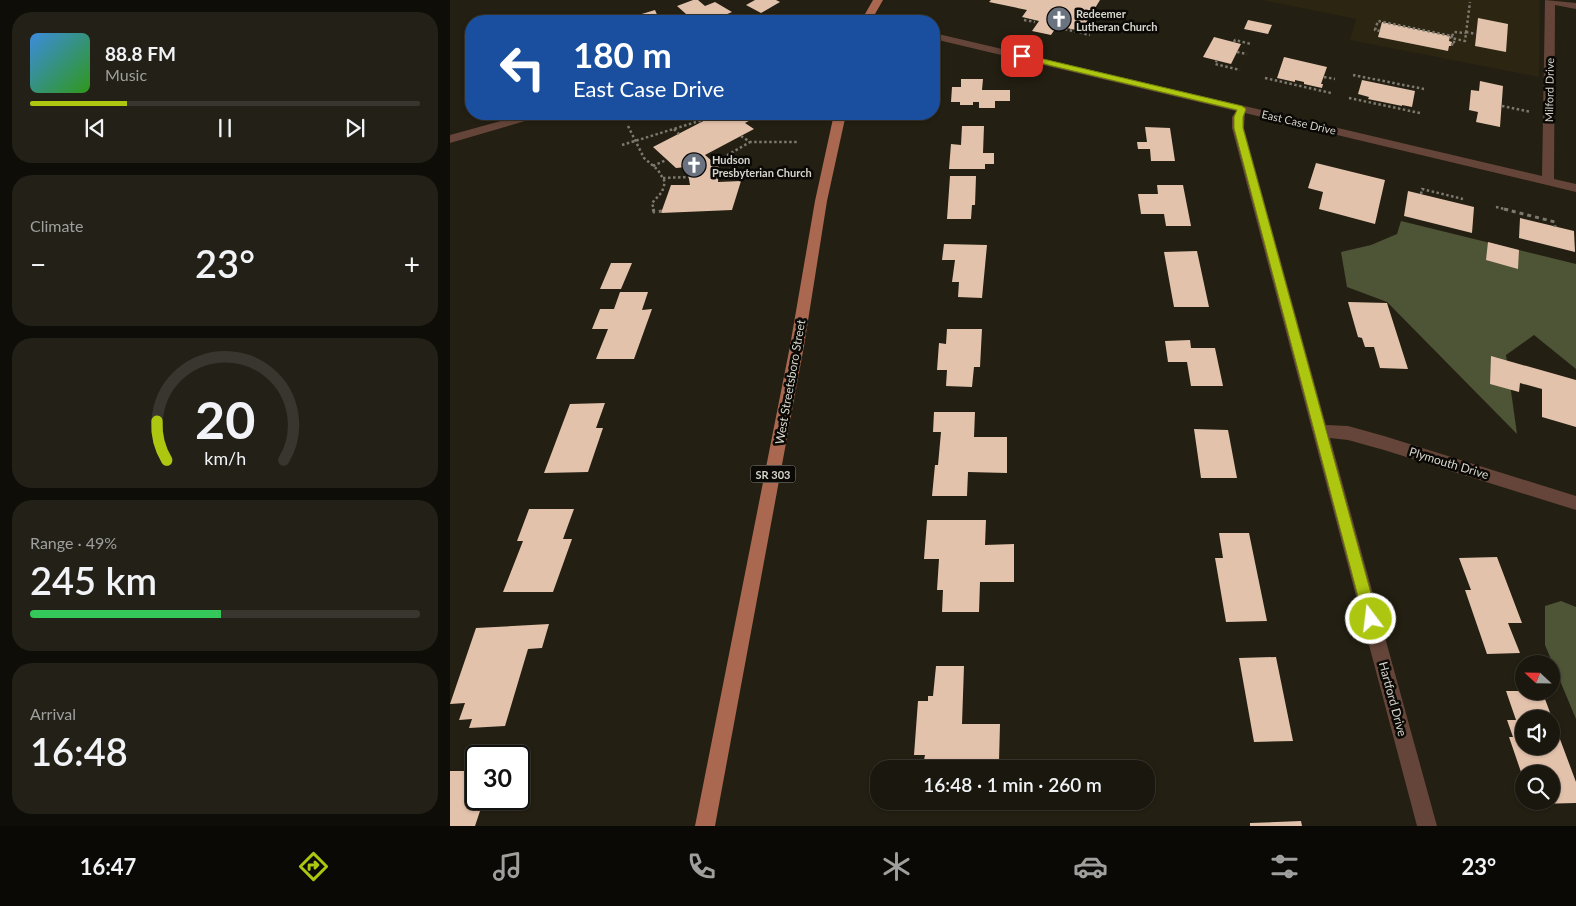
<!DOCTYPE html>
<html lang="en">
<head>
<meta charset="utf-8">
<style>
	:root { --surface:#1a170e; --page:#232017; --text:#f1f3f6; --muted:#9f9f9e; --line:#38362e; --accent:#adc610 }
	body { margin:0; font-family:Lato,sans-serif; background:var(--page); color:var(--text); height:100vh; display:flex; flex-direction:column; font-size:19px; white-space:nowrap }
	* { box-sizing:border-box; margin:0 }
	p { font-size:16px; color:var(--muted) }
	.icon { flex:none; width:28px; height:28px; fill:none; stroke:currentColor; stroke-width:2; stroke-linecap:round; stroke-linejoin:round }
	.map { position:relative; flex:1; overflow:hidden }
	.details { display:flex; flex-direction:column; gap:12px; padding:12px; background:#0e0d08; width:450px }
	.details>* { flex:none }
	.top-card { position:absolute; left:15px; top:15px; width:475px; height:105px; border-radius:20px; box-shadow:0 1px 4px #0004,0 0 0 1px var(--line); background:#1a4fa0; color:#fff; overflow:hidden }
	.needle { width:32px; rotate:292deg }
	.buttons { position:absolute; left:1065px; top:655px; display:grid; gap:10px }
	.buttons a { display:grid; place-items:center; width:45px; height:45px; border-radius:50%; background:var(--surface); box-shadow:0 1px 4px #0004,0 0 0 1px var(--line); font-size:25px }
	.speed { position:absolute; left:15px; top:745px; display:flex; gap:10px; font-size:25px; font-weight:700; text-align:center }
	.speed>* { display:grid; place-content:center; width:65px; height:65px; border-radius:50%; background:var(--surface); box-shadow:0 1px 4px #0004,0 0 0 1px var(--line); line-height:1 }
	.speed .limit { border:2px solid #111; border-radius:8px; background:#fff; color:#111 }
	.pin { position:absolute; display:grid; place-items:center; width:42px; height:42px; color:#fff; margin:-21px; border-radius:10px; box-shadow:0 2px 8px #0006 }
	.me { position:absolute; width:55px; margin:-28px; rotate:345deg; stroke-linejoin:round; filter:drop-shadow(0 0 4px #0008) }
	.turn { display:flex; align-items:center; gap:18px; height:105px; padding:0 25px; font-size:22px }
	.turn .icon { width:65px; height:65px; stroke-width:2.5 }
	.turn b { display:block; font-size:35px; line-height:42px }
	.big { font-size:38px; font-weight:600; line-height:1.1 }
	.details .card { flex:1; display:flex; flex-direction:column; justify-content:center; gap:8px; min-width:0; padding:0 18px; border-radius:20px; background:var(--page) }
	.details .dial { align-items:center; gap:0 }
	.dial svg { height:130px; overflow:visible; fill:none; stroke:var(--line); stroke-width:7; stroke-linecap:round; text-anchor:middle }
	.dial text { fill:var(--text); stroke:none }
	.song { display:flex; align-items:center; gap:15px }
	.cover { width:60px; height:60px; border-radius:8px; background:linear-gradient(135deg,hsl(210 70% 55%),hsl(110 70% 35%)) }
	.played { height:5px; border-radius:2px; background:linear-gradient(90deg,var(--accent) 25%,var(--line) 25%) }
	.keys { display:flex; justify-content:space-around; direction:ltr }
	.heat { display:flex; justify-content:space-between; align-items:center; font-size:28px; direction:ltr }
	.charge { height:8px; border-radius:4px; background:linear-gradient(90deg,#34c759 49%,var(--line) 0) }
	.trip { position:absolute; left:420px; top:760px; width:285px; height:50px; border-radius:20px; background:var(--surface); box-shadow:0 1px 4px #0004,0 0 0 1px var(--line); font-weight:600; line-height:50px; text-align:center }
	.menu { display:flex; height:80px; justify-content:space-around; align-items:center; background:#0a0906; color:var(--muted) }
	.menu .icon { width:35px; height:35px }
	.menu .current { color:var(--accent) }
	.menu b { font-size:22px; color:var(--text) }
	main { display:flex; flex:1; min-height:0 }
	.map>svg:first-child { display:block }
</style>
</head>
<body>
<main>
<section class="details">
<div class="card">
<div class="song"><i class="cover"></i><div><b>88.8 FM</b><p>Music</p></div></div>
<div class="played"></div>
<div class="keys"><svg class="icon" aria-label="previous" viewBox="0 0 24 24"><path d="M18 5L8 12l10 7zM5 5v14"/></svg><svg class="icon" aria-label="pause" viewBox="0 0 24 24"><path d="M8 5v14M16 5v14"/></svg><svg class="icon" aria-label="next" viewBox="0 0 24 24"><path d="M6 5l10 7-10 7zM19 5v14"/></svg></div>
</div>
<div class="card"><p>Climate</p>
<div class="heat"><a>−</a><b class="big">23°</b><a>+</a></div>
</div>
<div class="card dial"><svg viewBox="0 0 100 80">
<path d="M14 69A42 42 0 1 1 86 69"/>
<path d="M14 69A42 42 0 0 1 8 45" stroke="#adc610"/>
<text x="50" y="56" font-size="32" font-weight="700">20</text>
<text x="50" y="72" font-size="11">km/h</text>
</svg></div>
<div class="card"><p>Range · 49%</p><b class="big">245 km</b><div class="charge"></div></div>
<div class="card"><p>Arrival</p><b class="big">16:48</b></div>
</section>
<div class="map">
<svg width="1126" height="826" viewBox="0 0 1126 826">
	<rect width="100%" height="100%" fill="#231f12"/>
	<path fill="#2b2511" d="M 812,0 L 1090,0 L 1089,77 L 900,40 L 906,19 Z"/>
	<path fill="#4e5436" d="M 951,221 L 1126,264 L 1126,369 L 1084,335 L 1056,355 L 1067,434 L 937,302 L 897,287 L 891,252 L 921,245 L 947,234 Z
		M 1111,601 L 1126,607 L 1126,719 L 1095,645 L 1095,606 Z"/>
	<path fill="#e3c2ac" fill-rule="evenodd" d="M 243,0 L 248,0 L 255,6 L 265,2 L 282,12 L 261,21 L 244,21 L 227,6 Z
		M 305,0 L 326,0 L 330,2 L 311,13 L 296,5 Z
		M 541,0 L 650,0 L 631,31 L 607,26 L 601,35 L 582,31 L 589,21 L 572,17 L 577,10 L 539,2 Z
		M 205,10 L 209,19 L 188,21 L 185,16 Z
		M 1028,18 L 1058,24 L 1056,52 L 1025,46 Z
		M 798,20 L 822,25 L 818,34 L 794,29 Z
		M 932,22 L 1000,36 L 999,41 L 1002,42 L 1001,46 L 999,46 L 998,51 L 928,37 Z
		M 764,37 L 791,44 L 781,64 L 753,57 Z
		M 834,57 L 877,67 L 871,84 L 873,84 L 872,88 L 854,84 L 854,82 L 845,80 L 845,82 L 827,78 Z
		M 511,79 L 533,79 L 532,90 L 560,90 L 560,101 L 545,101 L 545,108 L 529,108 L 529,102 L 523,102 L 523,105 L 510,105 L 510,102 L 501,102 L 502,87 L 511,87 Z
		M 912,80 L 965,91 L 962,107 L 952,105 L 952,106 L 918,99 L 919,97 L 908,94 Z
		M 1030,81 L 1053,86 L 1050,127 L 1026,122 L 1028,112 L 1019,110 L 1021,90 L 1029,91 Z
		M 267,114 L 305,114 L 308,116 L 295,123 L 304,129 L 255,155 L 269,167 L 268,182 L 291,181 L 282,210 L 211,213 L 221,185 L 240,185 L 237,167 L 226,168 L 203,147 Z
		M 512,126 L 534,126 L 533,153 L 544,153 L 544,164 L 535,164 L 535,169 L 499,169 L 501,144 L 511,145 Z
		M 695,127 L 720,128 L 725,161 L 701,161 L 700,149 L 688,149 L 687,142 L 697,142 Z
		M 866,163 L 935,180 L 925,224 L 869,209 L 873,192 L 858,188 Z
		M 500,176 L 526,176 L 525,205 L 522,205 L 521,219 L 497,219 Z
		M 707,185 L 733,185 L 741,226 L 716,226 L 714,214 L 691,214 L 688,194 L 708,194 Z
		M 958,191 L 1024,207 L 1022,233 L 954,216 Z
		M 1070,218 L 1124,231 L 1125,252 L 1069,238 Z
		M 1038,242 L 1069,250 L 1068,269 L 1036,260 Z
		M 494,244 L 537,245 L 532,298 L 508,297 L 509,282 L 502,282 L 505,260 L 492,260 Z
		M 747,251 L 759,307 L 724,307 L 714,252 Z
		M 161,263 L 182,263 L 171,289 L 150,289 Z
		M 170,292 L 198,292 L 192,310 L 202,309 L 184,359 L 146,359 L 158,329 L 142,329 L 150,309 L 164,309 Z
		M 898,302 L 937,303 L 958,369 L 930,368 L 924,347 L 915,347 L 912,338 L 908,337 Z
		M 497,329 L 532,329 L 530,367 L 524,367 L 522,387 L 496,386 L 497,370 L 487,370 L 489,343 L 496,344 Z
		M 740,340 L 741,348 L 765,348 L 773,386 L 741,386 L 737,362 L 718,362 L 715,341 Z
		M 1041,356 L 1126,380 L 1126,427 L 1092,417 L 1092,389 L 1070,383 L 1069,392 L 1040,384 Z
		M 155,403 L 146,428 L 153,428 L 138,472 L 94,473 L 120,404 Z
		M 484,412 L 525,412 L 524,437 L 557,437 L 557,473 L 518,472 L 517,496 L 482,496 L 485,465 L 488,465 L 491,432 L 483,432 Z
		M 744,429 L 778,430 L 787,478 L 751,478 Z
		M 79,509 L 124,509 L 113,539 L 122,539 L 103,592 L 53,592 L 73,541 L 67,541 Z
		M 477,520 L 536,520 L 535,545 L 564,544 L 564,582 L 530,582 L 529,612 L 492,612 L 493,590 L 487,590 L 489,559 L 474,559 Z
		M 769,533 L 799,533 L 817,621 L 776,622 L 765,558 L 773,558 Z
		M 1047,557 L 1072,623 L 1058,623 L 1070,653 L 1037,654 L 1015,590 L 1021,590 L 1009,558 Z
		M 99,624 L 92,648 L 78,649 L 55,726 L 19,728 L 22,719 L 9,720 L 15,703 L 0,704 L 26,628 Z
		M 826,657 L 843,741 L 804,742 L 789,658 Z
		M 486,666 L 514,666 L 512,724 L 550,724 L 549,761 L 474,760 L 475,755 L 464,755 L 468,701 L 478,701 L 478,696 L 483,696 Z
		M 1056,691 L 1092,691 L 1126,782 L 1126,803 L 1087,804 L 1086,801 L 1101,801 L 1101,774 L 1071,772 L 1059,737 L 1063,737 L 1057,720 L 1066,720 ZM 1074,719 L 1101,719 L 1101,746 L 1074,746 Z
		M 0,771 L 26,771 L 26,799 L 34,799 L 25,826 L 0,826 Z
		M 851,821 L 852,826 L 800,826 L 800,823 Z"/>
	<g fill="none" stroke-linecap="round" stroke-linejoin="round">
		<path stroke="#7d796f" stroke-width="2.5" stroke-dasharray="2.5 2.5" stroke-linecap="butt" d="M 574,20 L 585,22
			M 610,28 L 640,35
			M 930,31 L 925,30 L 928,21 L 1002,36 L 1001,38 L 1015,41 L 1020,2
			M 1016,32 L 1026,34
			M 1002,36 L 1004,32 L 1016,33
			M 784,42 L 785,40 L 801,44
			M 1001,44 L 1004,45 L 1004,38
			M 787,52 L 797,54
			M 767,60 L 765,64 L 790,70
			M 903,75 L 974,89
			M 874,77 L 885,79
			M 815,78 L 881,93
			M 899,98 L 970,113
			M 1052,106 L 1081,112
			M 178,126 L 194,158 L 208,170 L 215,182 L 212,192 L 202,203 L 204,210
			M 224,129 L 229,134
			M 291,136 L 300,142 L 348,142
			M 172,145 L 259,118
			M 264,163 L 300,142
			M 203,166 L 216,160
			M 213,178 L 239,177
			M 971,194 L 972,189 L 1013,199
			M 1046,207 L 1059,210"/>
		<path stroke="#7d796f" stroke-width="3" stroke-dasharray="4 4" stroke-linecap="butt" d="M 203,209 L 204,212 L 212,211
			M 1054,209 L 1105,222 L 1105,227"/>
		<path fill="#654539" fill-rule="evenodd" d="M 1095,0 L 1126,3 L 1126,9 L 1105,5 L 1104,179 L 1126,184 L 1126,192 L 795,113 L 794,128 L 876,425 L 898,426 L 934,436 L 1126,496 L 1126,510 L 934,450 L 898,440 L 880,438 L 987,826 L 967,826 L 782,128 L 782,117 L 786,111 L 484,39 L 484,33 L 1092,176 Z"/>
		<path fill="#654539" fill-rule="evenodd" d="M 76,114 L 94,114 L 92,116 L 0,143 L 0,135 Z"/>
		<path fill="#aa6850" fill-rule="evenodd" d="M 423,0 L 433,0 L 421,21 L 411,21 Z
			M 384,114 L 396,114 L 377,201 L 354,346 L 265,826 L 245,826 L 340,346 L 365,201 Z"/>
	</g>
	<path fill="#adc610" stroke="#70810a" d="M 572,54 L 792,106 L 796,109 L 793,117 L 793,128 L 928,619 L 926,624 L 921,626 L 916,624 L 914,619 L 784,128 L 784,117 L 787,110 L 569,58 L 568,56 Z"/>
	<defs>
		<symbol id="church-disc" viewBox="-11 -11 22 22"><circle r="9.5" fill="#6b7280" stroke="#0a0905"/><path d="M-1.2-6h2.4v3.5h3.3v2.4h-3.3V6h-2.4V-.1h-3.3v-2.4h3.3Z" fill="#fff"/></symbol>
	</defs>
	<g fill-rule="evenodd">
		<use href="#church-disc" x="595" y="5" width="28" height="28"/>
		<use href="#church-disc" x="230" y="151" width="28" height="28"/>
	</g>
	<g text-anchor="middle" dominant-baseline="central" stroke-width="5" stroke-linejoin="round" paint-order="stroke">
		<g font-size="11" font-weight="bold" fill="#d7d4cc" stroke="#0a0905" text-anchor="start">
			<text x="626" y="13">Redeemer<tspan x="626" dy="13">Lutheran Church</tspan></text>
			<text x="262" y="159">Hudson<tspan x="262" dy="13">Presbyterian Church</tspan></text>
		</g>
		<g font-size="11" fill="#d7d4cc" stroke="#0a0905">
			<text transform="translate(1099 90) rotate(-89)">Milford Drive</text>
			<text transform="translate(849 122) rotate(13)">East Case Drive</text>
		</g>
		<rect fill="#0a0905" stroke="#9a9790" stroke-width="1" x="300.5" y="465.5" width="45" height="17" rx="4"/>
		<g font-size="11" font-weight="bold" fill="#d7d4cc">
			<text x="323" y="474">SR 303</text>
		</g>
		<g font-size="12" fill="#d7d4cc" stroke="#0a0905">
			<text transform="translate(340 382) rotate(-80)">West Streetsboro Street</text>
			<text transform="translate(999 463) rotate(17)">Plymouth Drive</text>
			<text transform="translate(943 699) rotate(75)">Hartford Drive</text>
		</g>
	</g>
</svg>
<div class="buttons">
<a><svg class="needle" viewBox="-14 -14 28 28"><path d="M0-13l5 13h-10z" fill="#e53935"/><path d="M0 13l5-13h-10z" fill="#9f9f9e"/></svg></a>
<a><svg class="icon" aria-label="sound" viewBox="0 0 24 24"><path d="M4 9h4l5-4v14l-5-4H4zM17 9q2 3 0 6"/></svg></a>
<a><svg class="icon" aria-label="search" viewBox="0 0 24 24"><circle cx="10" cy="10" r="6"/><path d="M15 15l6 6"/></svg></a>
</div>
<div class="speed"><div class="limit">30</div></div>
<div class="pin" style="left:572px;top:56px;background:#d93025"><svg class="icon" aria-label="arrive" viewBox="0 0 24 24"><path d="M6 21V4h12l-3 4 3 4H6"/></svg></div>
<svg class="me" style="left:921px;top:619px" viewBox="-20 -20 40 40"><circle r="17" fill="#adc610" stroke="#fff" stroke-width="3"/><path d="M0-11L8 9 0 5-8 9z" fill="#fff"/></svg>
<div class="trip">16:48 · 1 min · 260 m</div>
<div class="top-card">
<div class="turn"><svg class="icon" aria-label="left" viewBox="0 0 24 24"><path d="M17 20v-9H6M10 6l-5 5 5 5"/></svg><div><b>180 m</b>East Case Drive</div></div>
</div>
</div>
</main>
<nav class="menu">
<b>16:47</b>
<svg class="icon current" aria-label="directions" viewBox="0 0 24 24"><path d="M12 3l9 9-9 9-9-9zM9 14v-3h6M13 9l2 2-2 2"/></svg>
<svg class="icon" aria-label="music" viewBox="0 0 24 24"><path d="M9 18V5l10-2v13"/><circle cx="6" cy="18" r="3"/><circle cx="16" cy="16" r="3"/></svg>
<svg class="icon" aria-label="phone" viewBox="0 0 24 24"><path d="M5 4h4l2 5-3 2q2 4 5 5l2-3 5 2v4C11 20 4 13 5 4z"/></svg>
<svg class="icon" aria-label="climate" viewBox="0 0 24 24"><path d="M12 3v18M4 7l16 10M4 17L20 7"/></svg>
<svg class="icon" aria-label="car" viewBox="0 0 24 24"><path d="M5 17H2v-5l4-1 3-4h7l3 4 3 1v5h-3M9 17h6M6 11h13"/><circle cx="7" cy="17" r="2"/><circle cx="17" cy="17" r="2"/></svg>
<svg class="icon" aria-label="filters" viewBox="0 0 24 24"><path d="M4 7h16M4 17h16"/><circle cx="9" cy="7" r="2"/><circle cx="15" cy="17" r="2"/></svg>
<b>23°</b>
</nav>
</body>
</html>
